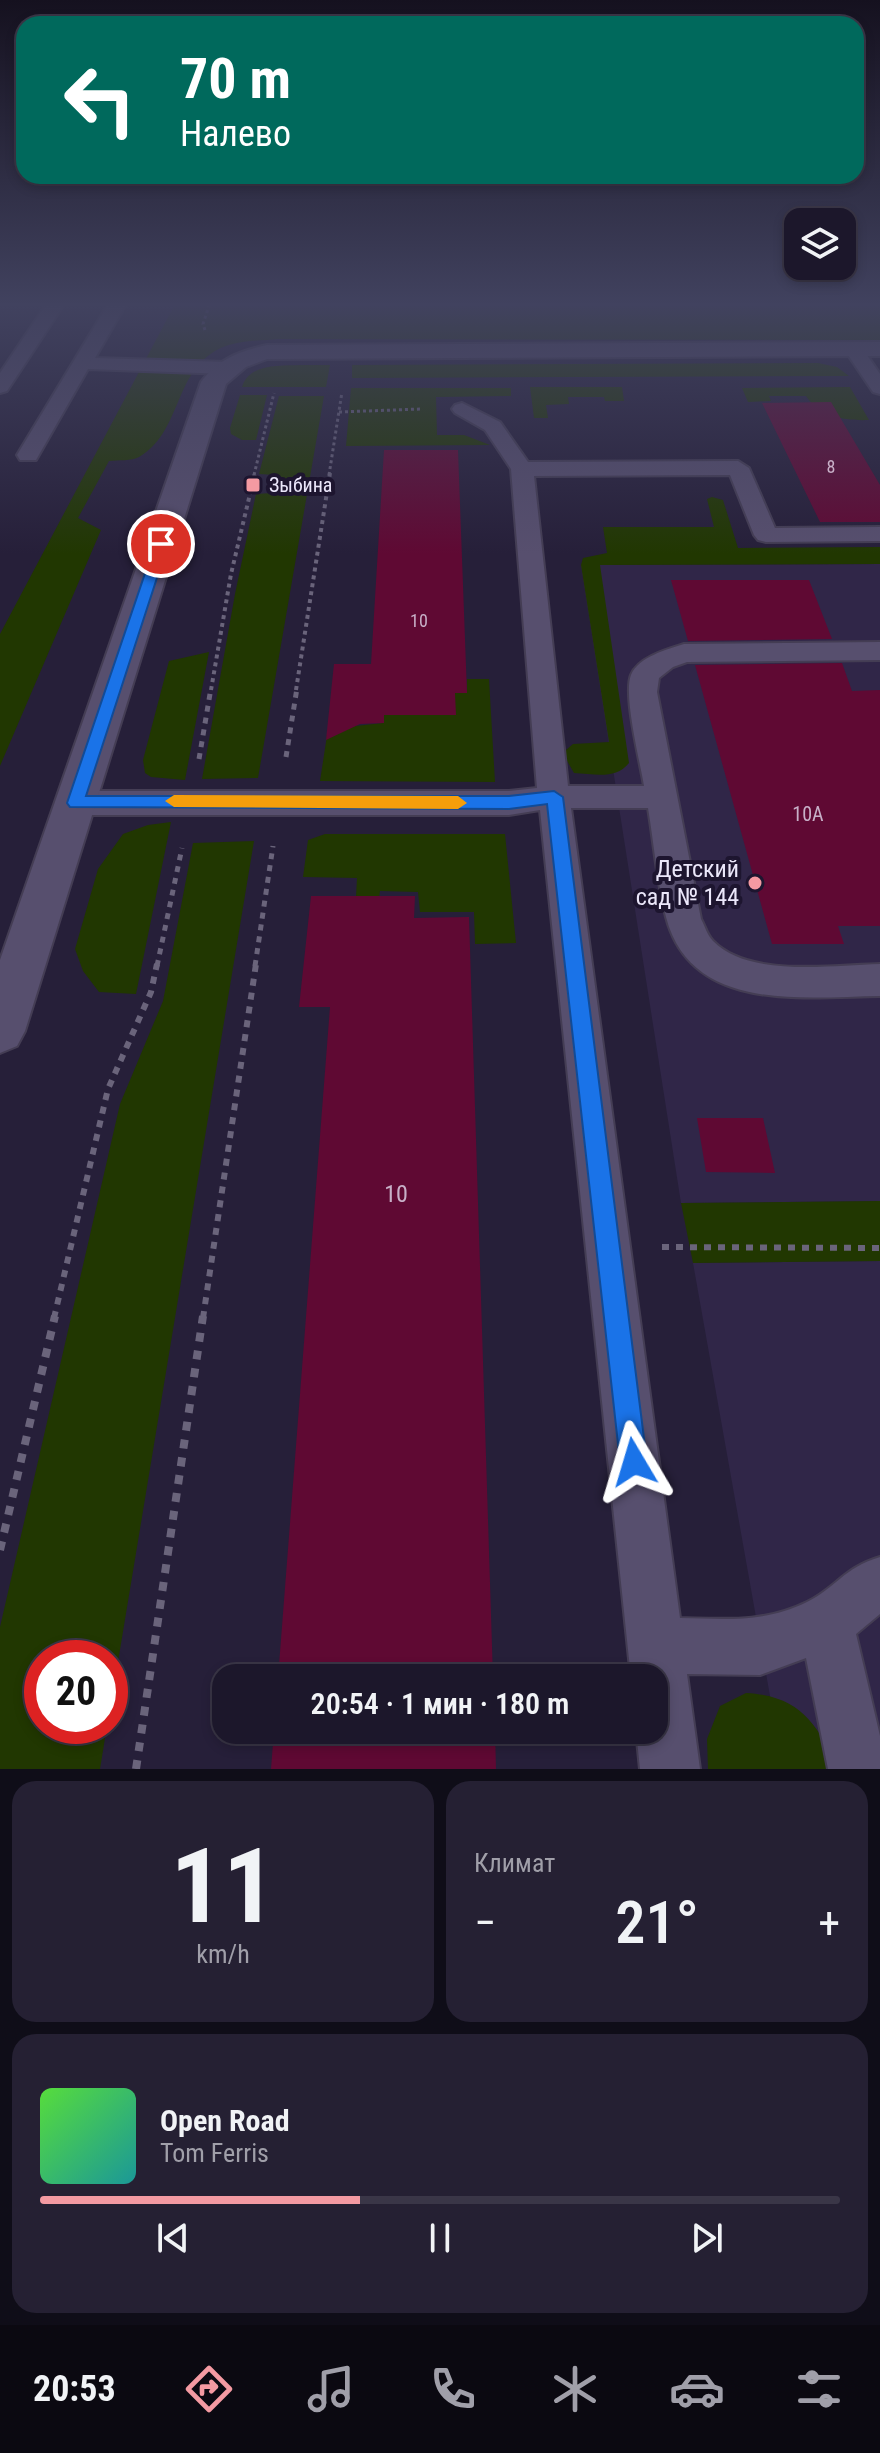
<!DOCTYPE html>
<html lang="ru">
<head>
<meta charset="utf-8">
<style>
	:root { --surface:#1c172b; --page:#252033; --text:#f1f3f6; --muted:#a09fa9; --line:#3a3647; --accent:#f49aa2 }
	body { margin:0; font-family:"Roboto Condensed",sans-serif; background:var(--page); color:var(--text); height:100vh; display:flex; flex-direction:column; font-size:30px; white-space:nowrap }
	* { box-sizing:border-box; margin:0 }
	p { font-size:26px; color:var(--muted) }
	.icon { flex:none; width:44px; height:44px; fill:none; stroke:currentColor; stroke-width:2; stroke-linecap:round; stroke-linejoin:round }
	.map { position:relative; height:1769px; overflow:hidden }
	.panel { display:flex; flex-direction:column; gap:12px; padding:12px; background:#0f0d18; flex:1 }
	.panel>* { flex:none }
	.banner { position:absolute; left:16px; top:16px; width:848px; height:168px; border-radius:24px; box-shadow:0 4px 12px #0003,0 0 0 2px var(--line); background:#00695c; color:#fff; overflow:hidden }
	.buttons { position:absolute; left:784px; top:208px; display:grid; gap:16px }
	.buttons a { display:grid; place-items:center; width:72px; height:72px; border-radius:16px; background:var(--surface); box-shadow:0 4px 12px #0003,0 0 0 2px var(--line); font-size:40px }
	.speed { position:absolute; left:24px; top:1640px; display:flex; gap:16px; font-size:40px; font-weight:700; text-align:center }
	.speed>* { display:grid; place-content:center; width:104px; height:104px; border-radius:50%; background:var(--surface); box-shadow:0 4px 12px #0003,0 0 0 2px var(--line); line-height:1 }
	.speed .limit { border:12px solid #d22; background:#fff; color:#111 }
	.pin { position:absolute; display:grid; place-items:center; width:68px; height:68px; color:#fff; margin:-34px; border:4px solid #fff; border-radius:50%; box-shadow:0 2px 8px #0007 }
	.me { position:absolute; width:88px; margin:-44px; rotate:353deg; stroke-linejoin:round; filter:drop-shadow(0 0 6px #0008) }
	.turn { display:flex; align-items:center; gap:28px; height:168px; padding:0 32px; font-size:36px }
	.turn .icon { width:104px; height:104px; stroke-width:2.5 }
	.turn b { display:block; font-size:56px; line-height:68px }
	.big { font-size:60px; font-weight:600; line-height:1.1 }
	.panel .widget { flex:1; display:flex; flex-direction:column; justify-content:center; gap:12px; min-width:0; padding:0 28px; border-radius:24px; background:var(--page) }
	.panel .dial { align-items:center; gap:0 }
	.dial b { font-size:104px; line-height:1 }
	.song { display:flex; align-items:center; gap:24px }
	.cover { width:96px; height:96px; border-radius:12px; background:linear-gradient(135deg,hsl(110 70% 55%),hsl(180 70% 35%)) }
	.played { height:8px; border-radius:4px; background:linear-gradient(90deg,var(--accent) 40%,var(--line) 40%) }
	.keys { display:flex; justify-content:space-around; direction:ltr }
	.heat { display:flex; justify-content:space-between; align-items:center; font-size:44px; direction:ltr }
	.panel .tiles { flex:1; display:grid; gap:12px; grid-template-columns:1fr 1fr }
	.widget:last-child { grid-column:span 2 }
	.trip { position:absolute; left:212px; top:1664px; width:456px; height:80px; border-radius:24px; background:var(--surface); box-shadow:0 4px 12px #0003,0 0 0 2px var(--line); font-weight:600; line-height:80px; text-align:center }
	.tab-bar { display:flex; height:128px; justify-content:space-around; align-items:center; background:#0b0911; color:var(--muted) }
	.tab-bar .icon { width:56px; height:56px }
	.tab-bar .active { color:var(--accent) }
	.tab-bar b { font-size:36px; color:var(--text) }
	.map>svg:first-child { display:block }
</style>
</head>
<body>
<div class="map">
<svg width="880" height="1769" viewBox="0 0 880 1769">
	<rect width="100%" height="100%" fill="#261f39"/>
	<path fill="#302648" d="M 880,564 L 880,1201 L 681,1203 L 581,565 Z
		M 880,1261 L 880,1769 L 783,1769 L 693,1263 Z"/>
	<path fill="#213701" d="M 174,306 L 880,306 L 880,340 L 278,339 C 257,341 230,340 212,353 C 174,378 180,433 139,457 C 132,461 118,460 109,461 L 78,518 L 101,530 L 0,766 L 0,634 Z
		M 818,363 L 837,367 L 849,376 L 352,378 L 352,365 Z
		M 301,365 L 330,365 L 326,387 L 242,387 C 249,363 280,366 301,365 Z
		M 530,387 L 622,387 L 624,401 L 605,401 L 604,397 L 568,397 L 569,404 L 546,405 L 548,418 L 534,418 Z
		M 850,387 L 869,420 C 846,421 820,417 806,396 L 769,396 L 771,401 L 748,402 L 742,388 Z
		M 351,388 L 511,388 L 511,396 L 436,397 L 437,435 L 464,435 L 490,445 L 346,446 Z
		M 240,395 L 267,395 L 256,440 L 242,440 L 231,434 L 230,428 Z
		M 279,396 L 324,396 L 258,778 L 202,779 L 235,594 L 256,494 L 272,493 L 275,475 L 259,474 Z
		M 712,497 L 723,500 L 738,548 L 880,547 L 880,564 L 600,565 L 629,763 C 615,780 595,774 574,773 L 566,759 L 566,750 L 573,744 L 609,742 L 581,565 L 583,558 L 607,553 L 603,527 L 714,527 L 707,499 Z
		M 209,652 L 185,780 L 151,777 L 145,773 L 143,760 L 169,661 Z
		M 467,679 L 489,679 L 495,782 L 320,781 L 328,729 L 383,723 L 384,715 L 455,715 L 455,693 L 467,693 Z
		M 171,822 L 136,994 L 99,992 L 83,971 L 75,949 L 98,869 L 123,834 L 148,825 Z
		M 325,834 L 505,834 L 516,943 L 475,944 L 474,912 L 420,912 L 418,892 L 380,891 L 379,898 L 356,897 L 357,878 L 303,877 L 308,840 Z
		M 254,841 L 110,1710 L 110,1658 L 42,1658 L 42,1726 L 107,1726 L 100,1769 L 0,1769 L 0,1627 L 120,1104 L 163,1001 L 193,843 Z
		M 880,1201 L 880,1261 L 693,1263 L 681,1203 Z
		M 746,1693 C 801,1696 816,1724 840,1769 L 708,1769 L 707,1739 L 720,1706 Z"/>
	<path fill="#5f0933" d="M 831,402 L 880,485 L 880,522 L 820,522 L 762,403 Z
		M 384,450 L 458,450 L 467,693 L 455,693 L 456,715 L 384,715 L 384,723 L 360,724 L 326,740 L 334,664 L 371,664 Z
		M 671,580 L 809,580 L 832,639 L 688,641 Z
		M 842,663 L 852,691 L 880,690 L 880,926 L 838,926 L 844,944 L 772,944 L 695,665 Z
		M 311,896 L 415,896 L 414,918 L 469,917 L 493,1678 L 278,1678 L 330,1007 L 299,1007 Z
		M 697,1118 L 763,1118 L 775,1173 L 706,1172 Z
		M 274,1730 L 495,1730 L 496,1769 L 271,1769 Z"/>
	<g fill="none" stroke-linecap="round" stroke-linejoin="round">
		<defs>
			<path id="service" d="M 45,306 L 63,306 L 7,391 L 0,393 L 0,373 Z
				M 107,306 L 125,306 L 95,358 L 227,362 L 237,368 L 227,374 L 88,369 L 36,460 L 20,460 L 17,455 Z
				M 853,343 L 860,345 L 880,374 L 880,394 L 873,392 L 844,349 Z
				M 462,403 L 500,422 L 528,462 L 738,461 L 749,468 L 775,528 L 880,527 L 880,541 L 766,542 L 758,540 L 754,535 L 730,475 L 534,476 L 568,786 L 644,786 C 640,761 623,695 631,675 C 638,657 668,649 684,644 L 880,642 L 880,660 L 687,662 L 673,667 L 659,678 L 657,692 L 701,919 C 705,926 707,935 713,941 C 749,978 832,965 880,964 L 880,996 C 803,997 691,1013 666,917 C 657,882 654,844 648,808 L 571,808 L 680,1618 C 726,1619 764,1623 807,1602 C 836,1588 843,1568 880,1557 L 880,1614 L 856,1634 L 880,1736 L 880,1769 L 828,1769 L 806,1658 L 760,1675 L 687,1674 L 700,1769 L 640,1769 L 636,1730 L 654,1730 L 654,1678 L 631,1678 L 540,810 L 509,815 L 76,815 L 65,811 L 60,803 L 65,795 L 76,791 L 509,791 L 537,788 L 511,469 L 485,430 L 455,413 L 452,409 L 455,405 Z"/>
			<path id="minor" d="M 880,342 L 880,356 L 267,359 L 246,367 L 226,384 L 25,1031 L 17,1046 L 0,1053 L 0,960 L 201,382 C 218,359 240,351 267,345 Z"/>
		</defs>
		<use href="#service" stroke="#443d54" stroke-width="4"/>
		<use href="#minor" stroke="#443d54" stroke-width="4"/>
		<path stroke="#6a647b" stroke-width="3" stroke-dasharray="3 3" stroke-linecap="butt" d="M 205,330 L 203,324 L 209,306
			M 339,412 L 421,409
			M 254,475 L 274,393
			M 329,475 L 342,392"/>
		<path stroke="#6a647b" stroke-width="4" stroke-dasharray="4 4" stroke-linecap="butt" d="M 211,690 L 231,574 L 255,473
			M 296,690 L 330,473"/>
		<path stroke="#6a647b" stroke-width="5" stroke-dasharray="6 6" stroke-linecap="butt" d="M 286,757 L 297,688
			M 199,759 L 211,688
			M 157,966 L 182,848
			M 255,966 L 273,846"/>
		<path stroke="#6a647b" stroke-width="6" stroke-dasharray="7 7" stroke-linecap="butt" d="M 662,1247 L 880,1248
			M 54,1318 L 108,1089 L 151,992 L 157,964
			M 203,1318 L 256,964"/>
		<path stroke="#6a647b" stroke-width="8" stroke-dasharray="9 9" stroke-linecap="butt" d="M 0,1550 L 55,1316
			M 136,1769 L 203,1316"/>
		<use href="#service" fill="#574f6e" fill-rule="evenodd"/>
		<use href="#minor" fill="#574f6e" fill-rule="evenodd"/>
	</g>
	<linearGradient id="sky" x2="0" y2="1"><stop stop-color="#15111f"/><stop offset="0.55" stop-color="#41425f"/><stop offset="1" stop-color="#41425f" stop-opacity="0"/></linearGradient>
	<rect width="880" height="554" fill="url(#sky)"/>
	<path fill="#1a73e8" stroke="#114b97" stroke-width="2" d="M 161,540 L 168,544 L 86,796 L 509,796 L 554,791 L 563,797 L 647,1462 L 643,1472 L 634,1476 L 624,1472 L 620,1462 L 547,804 L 509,809 L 70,807 L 67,803 L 155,544 Z"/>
	<path fill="#f59e0b" d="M 174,795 L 458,796 L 467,803 L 458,809 L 174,807 L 165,801 Z"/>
	<g fill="#f49aa2" stroke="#1d152f" stroke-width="3">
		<rect x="245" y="477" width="16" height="16" rx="4"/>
		<circle cx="755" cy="883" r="8"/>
	</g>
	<g text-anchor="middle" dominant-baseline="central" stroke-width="8" stroke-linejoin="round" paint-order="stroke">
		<g font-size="18" fill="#c8b0c8">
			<text x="831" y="466">8</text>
			<text x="419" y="620">10</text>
		</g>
		<g font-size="20" fill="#ebe7fa" stroke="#1d152f" text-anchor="start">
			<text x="269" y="485">Зыбина</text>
		</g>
		<g font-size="20" fill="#c8b0c8">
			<text x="808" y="814">10А</text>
		</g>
		<g font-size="24" fill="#ebe7fa" stroke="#1d152f" text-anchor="end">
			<text x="739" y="869">Детский<tspan x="739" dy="28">сад № 144</tspan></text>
		</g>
		<g font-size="24" fill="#c8b0c8">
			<text x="396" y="1194">10</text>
		</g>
	</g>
</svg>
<div class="buttons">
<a><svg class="icon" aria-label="layers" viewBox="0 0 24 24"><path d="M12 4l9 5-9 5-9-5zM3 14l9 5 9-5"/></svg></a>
</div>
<div class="speed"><div class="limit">20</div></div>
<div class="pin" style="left:161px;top:544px;background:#d93025"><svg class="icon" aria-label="arrive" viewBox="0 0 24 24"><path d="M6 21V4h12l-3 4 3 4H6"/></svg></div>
<svg class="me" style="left:634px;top:1462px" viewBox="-20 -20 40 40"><path d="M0-17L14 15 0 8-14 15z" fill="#1a73e8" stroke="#fff" stroke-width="4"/></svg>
<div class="trip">20:54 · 1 мин · 180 m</div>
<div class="banner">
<div class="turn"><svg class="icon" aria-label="left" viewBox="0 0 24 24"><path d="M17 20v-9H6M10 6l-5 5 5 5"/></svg><div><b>70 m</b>Налево</div></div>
</div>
</div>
<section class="panel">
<div class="tiles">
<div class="widget dial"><b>11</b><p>km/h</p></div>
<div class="widget"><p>Климат</p>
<div class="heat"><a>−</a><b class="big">21°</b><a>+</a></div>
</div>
<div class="widget">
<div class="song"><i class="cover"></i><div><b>Open Road</b><p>Tom Ferris</p></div></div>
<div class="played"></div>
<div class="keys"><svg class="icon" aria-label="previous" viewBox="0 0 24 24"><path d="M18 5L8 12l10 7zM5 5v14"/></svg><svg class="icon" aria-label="pause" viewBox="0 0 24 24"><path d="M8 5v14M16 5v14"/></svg><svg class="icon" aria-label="next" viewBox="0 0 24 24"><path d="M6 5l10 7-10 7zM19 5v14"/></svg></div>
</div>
</div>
</section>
<nav class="tab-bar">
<b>20:53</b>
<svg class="icon active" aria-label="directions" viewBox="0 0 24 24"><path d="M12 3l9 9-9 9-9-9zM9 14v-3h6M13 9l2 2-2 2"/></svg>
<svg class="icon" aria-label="music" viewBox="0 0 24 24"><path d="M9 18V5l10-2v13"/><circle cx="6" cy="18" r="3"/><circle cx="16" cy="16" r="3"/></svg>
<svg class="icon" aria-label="phone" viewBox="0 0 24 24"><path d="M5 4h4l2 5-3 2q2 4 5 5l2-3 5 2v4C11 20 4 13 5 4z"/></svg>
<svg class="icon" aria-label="climate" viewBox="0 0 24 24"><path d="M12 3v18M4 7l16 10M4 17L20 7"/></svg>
<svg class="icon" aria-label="car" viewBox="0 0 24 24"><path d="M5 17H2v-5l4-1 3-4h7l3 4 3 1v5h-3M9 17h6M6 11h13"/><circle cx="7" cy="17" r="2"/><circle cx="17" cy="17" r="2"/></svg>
<svg class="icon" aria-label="filters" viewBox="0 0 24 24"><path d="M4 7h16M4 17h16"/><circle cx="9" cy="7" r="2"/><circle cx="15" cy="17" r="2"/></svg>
</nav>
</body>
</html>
